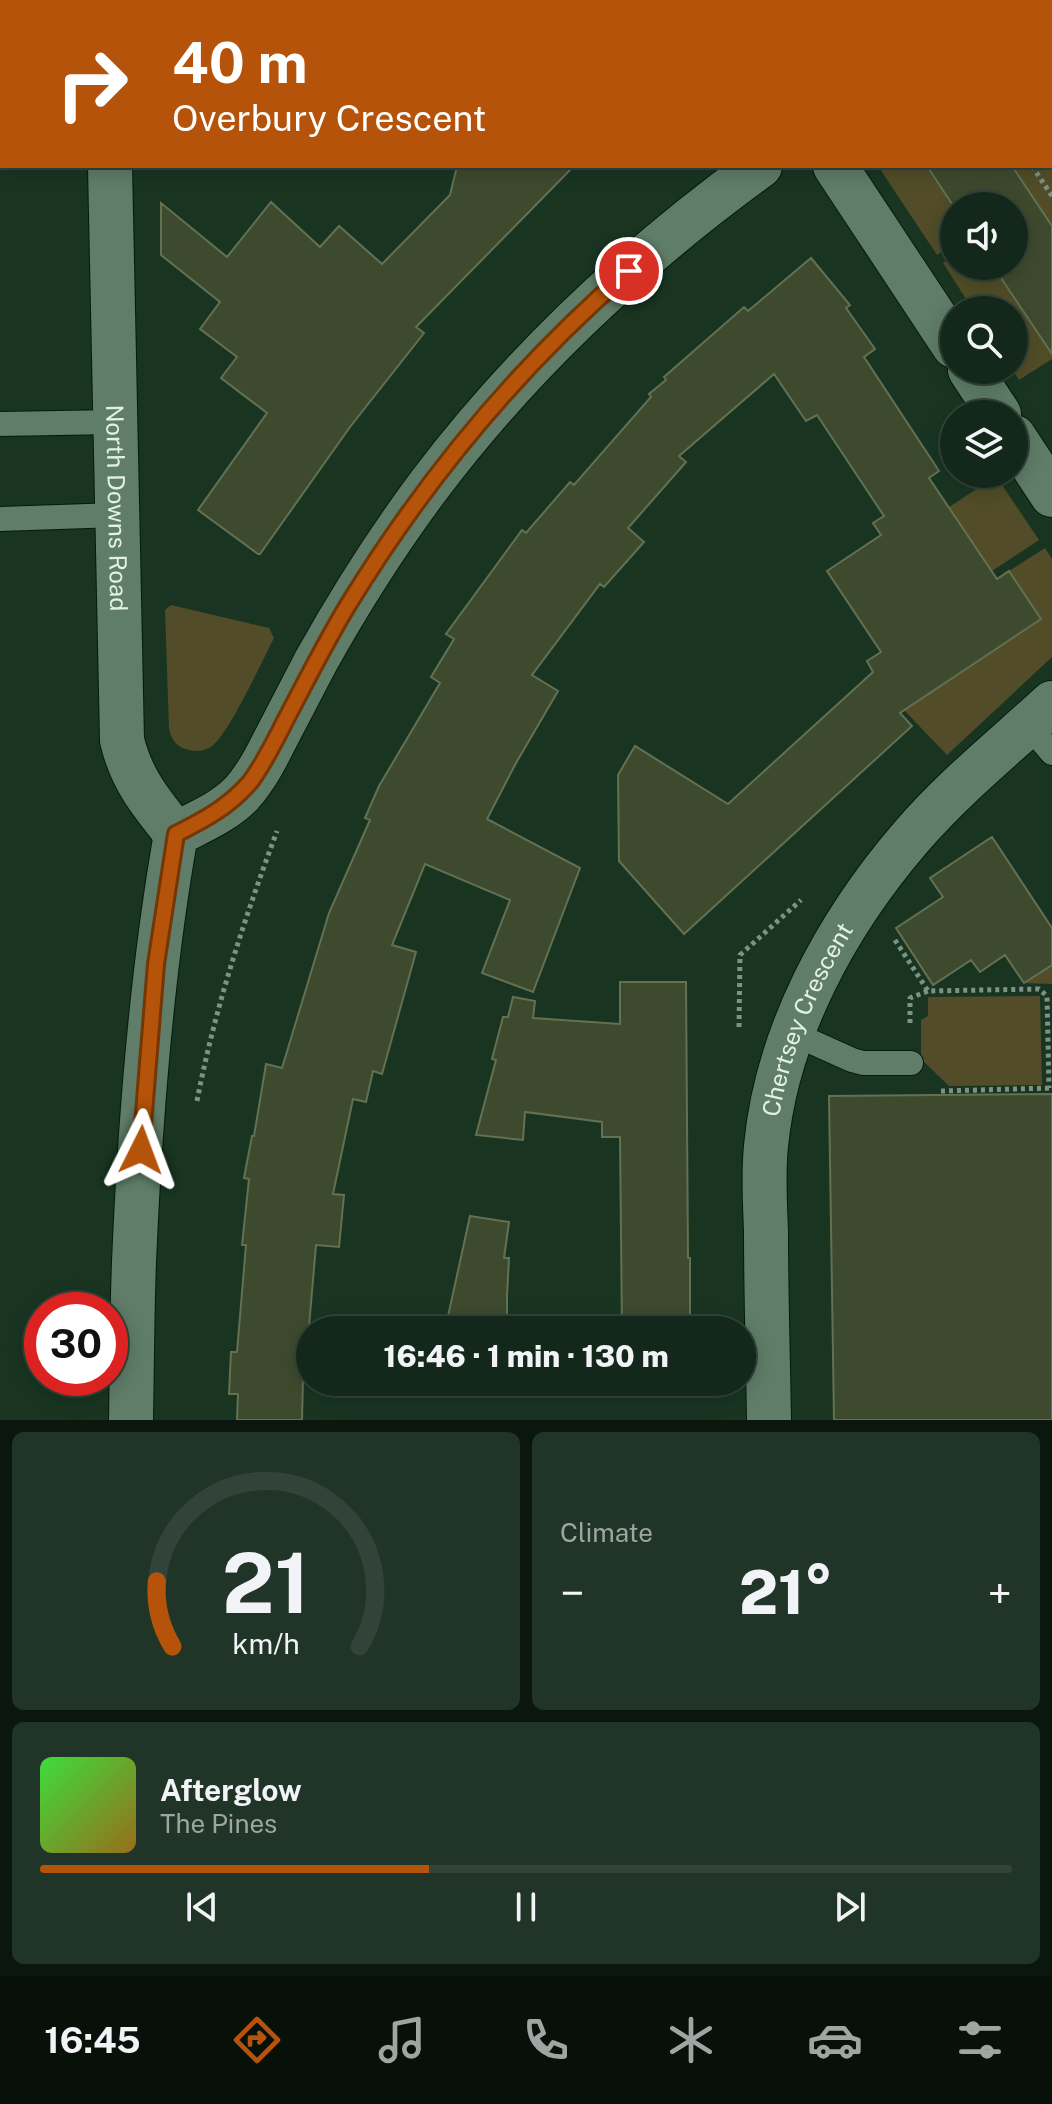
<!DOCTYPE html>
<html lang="en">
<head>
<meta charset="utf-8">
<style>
	:root { --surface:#13281a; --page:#203427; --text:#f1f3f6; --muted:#9da6a2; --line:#324439; --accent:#b45309 }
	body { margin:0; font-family:"Public Sans",sans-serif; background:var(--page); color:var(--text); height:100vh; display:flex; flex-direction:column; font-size:30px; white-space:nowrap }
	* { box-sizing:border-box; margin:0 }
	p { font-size:26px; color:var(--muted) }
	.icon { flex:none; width:44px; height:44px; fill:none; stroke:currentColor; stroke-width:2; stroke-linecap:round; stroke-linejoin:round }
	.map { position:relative; height:1420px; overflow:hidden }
	.details { display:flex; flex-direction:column; gap:12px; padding:12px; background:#0a160e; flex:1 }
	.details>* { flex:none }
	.guide { position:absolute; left:0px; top:0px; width:1052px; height:168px; box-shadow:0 4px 20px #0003,0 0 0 2px var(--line); background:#b45309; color:#fff; overflow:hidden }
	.fabs { position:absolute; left:940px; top:192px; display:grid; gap:16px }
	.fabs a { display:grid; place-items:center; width:88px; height:88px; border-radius:50%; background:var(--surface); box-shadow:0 4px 20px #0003,0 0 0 2px var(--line); font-size:40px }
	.speed { position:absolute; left:24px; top:1292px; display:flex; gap:16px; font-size:40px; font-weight:700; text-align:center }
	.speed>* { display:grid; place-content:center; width:104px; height:104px; border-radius:50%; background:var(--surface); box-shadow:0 4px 20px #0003,0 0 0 2px var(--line); line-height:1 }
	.speed .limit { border:12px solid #d22; background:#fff; color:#111 }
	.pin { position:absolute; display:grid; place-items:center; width:68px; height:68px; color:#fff; margin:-34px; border:4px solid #fff; border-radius:50%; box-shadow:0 2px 8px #0007 }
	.me { position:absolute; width:88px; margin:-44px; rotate:3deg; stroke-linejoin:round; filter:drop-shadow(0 0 6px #0008) }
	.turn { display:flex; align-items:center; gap:28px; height:168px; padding:0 40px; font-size:36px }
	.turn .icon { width:104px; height:104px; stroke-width:2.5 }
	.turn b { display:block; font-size:56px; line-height:68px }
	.big { font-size:60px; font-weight:800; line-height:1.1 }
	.details .tile { flex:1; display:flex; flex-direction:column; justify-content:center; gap:12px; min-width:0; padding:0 28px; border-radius:12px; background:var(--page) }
	.details .dial { align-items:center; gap:0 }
	.dial svg { height:208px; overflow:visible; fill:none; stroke:var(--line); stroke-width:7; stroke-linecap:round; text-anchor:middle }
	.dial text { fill:var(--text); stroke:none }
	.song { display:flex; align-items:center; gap:24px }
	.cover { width:96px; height:96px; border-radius:12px; background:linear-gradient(135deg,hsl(120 70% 55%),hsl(40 70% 35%)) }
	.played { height:8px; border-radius:4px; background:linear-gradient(90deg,var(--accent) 40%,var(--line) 40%) }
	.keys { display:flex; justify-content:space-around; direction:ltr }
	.heat { display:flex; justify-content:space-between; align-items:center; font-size:44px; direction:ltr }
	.details .tiles { flex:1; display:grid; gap:12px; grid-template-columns:1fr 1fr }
	.tile:last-child { grid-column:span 2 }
	.trip { position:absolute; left:296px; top:1316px; width:460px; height:80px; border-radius:40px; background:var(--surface); box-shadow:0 4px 20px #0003,0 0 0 2px var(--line); font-weight:800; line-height:80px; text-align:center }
	.tabs { display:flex; height:128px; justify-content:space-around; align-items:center; background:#08100a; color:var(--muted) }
	.tabs .icon { width:56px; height:56px }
	.tabs .selected { color:var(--accent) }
	.tabs b { font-size:36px; color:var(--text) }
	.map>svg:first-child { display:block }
</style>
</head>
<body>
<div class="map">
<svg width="1052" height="1420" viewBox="0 0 1052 1420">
	<rect width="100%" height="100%" fill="#193522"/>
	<path fill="#524d28" d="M 1050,57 L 1052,57 L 1052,226 L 1012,166 L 1050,166 Z
		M 878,166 L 943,166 L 954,207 L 954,243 L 937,255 Z
		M 954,255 L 954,266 L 993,266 L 1052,354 L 1052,359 L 1019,380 L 1012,370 L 1014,370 L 1014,310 L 973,310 L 943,263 Z
		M 996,476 L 1039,540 L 992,571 L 952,511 L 904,543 L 901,539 Z
		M 1045,548 L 1052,559 L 1052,657 L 947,755 L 903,709 L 1040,619 L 1009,571 Z
		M 171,605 L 269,628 L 274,638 C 263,659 229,734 212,746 C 205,751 197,752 189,750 C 177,747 172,741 169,729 L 165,610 Z
		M 1052,965 L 1052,984 L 1024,983 Z
		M 1040,996 L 1042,1085 L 949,1086 L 921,1059 L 921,1020 L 928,1016 L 928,997 Z"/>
	<path fill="#3e4a2e" stroke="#637153" stroke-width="2" d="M 457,166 L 574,166 L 416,327 L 424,333 L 350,427 L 260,554 L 258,554 L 198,510 L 267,413 L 221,378 L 237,357 L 200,329 L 220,302 L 161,255 L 161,203 L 227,257 L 271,202 L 320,247 L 339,226 L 382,264 L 450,195 Z
		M 927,166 L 1012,166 L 1052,226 L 1052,354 L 993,266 L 1014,266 L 1014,206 L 954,207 Z
		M 811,258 L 850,305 L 846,308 L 875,349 L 864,357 L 939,471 L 929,478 L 997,579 L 1009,571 L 1041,619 L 900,713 L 912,726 L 684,934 L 619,861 L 618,775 L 635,746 L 728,804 L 873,672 L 867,661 L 881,652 L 827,571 L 881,535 L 873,523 L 884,516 L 817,415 L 806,421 L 774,374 L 679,456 L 686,462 L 628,528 L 644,542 L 604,587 L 600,584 L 532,675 L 558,691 L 516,763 L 487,819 L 580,868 L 533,992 L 482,973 L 510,900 L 425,864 L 392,945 L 416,952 L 382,1074 L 373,1071 L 366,1102 L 353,1099 L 333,1194 L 344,1195 L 339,1247 L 316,1245 L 308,1338 L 304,1338 L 302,1420 L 237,1420 L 238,1394 L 229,1394 L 231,1352 L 237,1352 L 246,1245 L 242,1245 L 249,1179 L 244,1178 L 252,1136 L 254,1136 L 266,1064 L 282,1068 L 329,913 L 370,820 L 365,818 L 379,786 L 440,683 L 431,677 L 454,639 L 446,634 L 522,530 L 526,533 L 570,482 L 574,485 L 651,397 L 649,394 L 666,380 L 664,377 L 744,307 L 748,311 Z
		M 992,837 L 1052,928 L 1052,965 L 1024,983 L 1005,955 L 980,972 L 971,960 L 933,985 L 896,928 L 943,897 L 930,878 Z
		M 620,982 L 686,982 L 688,1258 L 690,1258 L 690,1330 L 622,1330 L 620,1137 L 602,1137 L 602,1122 L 525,1112 L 523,1140 L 476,1135 L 496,1060 L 492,1059 L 503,1017 L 508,1017 L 513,997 L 535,1001 L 533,1018 L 620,1024 Z
		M 1052,1094 L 1052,1420 L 834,1420 L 829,1096 Z
		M 470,1216 L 509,1222 L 504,1258 L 509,1258 L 507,1296 L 507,1330 L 445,1330 Z"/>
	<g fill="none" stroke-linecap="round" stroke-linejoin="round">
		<defs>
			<path id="service" d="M 0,424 L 115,422
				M 0,519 L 117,515
				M 1028,725 L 1052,753
				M 792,1033 L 852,1060 L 863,1063 L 911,1063"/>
			<g id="minor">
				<path d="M 127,2 L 128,0"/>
				<path d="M 1050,4 L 1052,3"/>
				<path id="s1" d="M 110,166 L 122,740 C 131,779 151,803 176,834"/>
				<path d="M 835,166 L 954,346"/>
				<path d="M 970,370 L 999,414"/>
				<path d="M 1014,437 L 1052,495"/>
				<path d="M 131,1420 C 132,1368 132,1315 134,1262 C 140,1119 151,975 176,834 C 199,822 224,812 242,793 C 257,776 267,756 277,736 C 290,711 303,686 316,661 C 350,600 388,540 430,484 C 523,361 636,256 760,166"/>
				<path id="s2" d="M 769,1420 C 768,1357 766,1294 766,1231 C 765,1203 763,1174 766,1146 C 777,1032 837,923 911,837 C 953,788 1004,747 1052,703"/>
			</g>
		</defs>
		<use href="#service" stroke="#021c0b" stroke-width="26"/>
		<use href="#minor" stroke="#021c0b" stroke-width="46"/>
		<path stroke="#7c9383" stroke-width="5" stroke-dasharray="4 4" stroke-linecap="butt" d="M 1032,166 L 1052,196
			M 895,940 L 928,991 L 1039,989 L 1047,996 L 1049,1088
			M 910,1023 L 910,998 L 928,991
			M 739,1027 L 740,955 L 801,900
			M 941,1091 L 1051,1088
			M 197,1101 C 215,1008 244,920 277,831"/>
		<use href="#service" stroke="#5f7d68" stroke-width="24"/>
		<use href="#minor" stroke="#5f7d68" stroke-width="44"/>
	</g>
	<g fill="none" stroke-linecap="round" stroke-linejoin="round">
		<defs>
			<path id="route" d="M 141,1150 L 156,964 L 176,834 C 205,819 229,807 251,781 C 264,763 274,743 284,723 C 305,683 325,643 348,605 C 424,481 518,367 629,271"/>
		</defs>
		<use href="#route" stroke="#753606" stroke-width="20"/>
		<use href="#route" stroke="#b45309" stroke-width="14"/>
	</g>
	<g text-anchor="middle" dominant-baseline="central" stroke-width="8" stroke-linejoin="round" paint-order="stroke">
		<g font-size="24" fill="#e1f2e5" stroke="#0d1911">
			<text stroke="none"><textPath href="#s1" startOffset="342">North Downs Road</textPath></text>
			<text stroke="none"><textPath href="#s2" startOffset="408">Chertsey Crescent</textPath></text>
		</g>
	</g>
</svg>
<div class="fabs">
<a><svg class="icon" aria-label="sound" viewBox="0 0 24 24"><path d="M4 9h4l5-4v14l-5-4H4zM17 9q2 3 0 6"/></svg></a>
<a><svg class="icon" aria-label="search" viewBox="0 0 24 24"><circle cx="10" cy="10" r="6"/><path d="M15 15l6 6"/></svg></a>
<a><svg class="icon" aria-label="layers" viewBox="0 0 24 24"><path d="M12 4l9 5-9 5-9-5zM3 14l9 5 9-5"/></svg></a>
</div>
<div class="speed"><div class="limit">30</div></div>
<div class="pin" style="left:629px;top:271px;background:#d93025"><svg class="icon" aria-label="arrive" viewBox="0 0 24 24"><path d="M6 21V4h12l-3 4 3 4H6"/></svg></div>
<svg class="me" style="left:141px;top:1150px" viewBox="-20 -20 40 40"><path d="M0-17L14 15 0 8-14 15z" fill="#b45309" stroke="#fff" stroke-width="4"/></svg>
<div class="trip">16:46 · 1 min · 130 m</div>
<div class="guide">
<div class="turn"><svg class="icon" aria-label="right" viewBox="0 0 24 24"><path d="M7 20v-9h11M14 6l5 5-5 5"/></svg><div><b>40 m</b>Overbury Crescent</div></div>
</div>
</div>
<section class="details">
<div class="tiles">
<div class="tile dial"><svg viewBox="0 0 100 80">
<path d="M14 69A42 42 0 1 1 86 69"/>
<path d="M14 69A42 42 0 0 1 8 44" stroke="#b45309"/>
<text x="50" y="56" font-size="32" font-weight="700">21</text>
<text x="50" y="72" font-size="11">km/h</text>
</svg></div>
<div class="tile"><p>Climate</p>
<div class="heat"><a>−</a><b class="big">21°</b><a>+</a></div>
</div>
<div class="tile">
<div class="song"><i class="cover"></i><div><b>Afterglow</b><p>The Pines</p></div></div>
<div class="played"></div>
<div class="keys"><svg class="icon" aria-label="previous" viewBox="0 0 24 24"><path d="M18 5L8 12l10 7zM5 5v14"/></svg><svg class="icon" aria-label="pause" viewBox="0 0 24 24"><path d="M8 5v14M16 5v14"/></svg><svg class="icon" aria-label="next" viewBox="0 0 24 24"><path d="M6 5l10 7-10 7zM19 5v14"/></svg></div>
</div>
</div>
</section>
<nav class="tabs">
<b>16:45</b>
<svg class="icon selected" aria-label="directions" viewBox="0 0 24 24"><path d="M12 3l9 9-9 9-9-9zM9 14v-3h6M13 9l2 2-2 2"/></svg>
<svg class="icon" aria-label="music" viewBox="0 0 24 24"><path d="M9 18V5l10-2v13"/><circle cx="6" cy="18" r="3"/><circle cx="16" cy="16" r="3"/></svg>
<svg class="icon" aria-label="phone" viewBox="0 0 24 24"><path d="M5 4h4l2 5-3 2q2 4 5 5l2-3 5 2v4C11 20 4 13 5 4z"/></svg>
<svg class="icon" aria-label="climate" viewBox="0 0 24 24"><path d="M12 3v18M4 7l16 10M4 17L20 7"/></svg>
<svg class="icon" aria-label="car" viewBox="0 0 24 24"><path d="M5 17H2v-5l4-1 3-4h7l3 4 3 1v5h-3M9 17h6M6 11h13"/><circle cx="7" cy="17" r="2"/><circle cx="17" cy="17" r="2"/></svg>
<svg class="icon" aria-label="filters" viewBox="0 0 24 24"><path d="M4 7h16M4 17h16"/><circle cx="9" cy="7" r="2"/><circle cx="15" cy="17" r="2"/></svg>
</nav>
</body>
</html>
